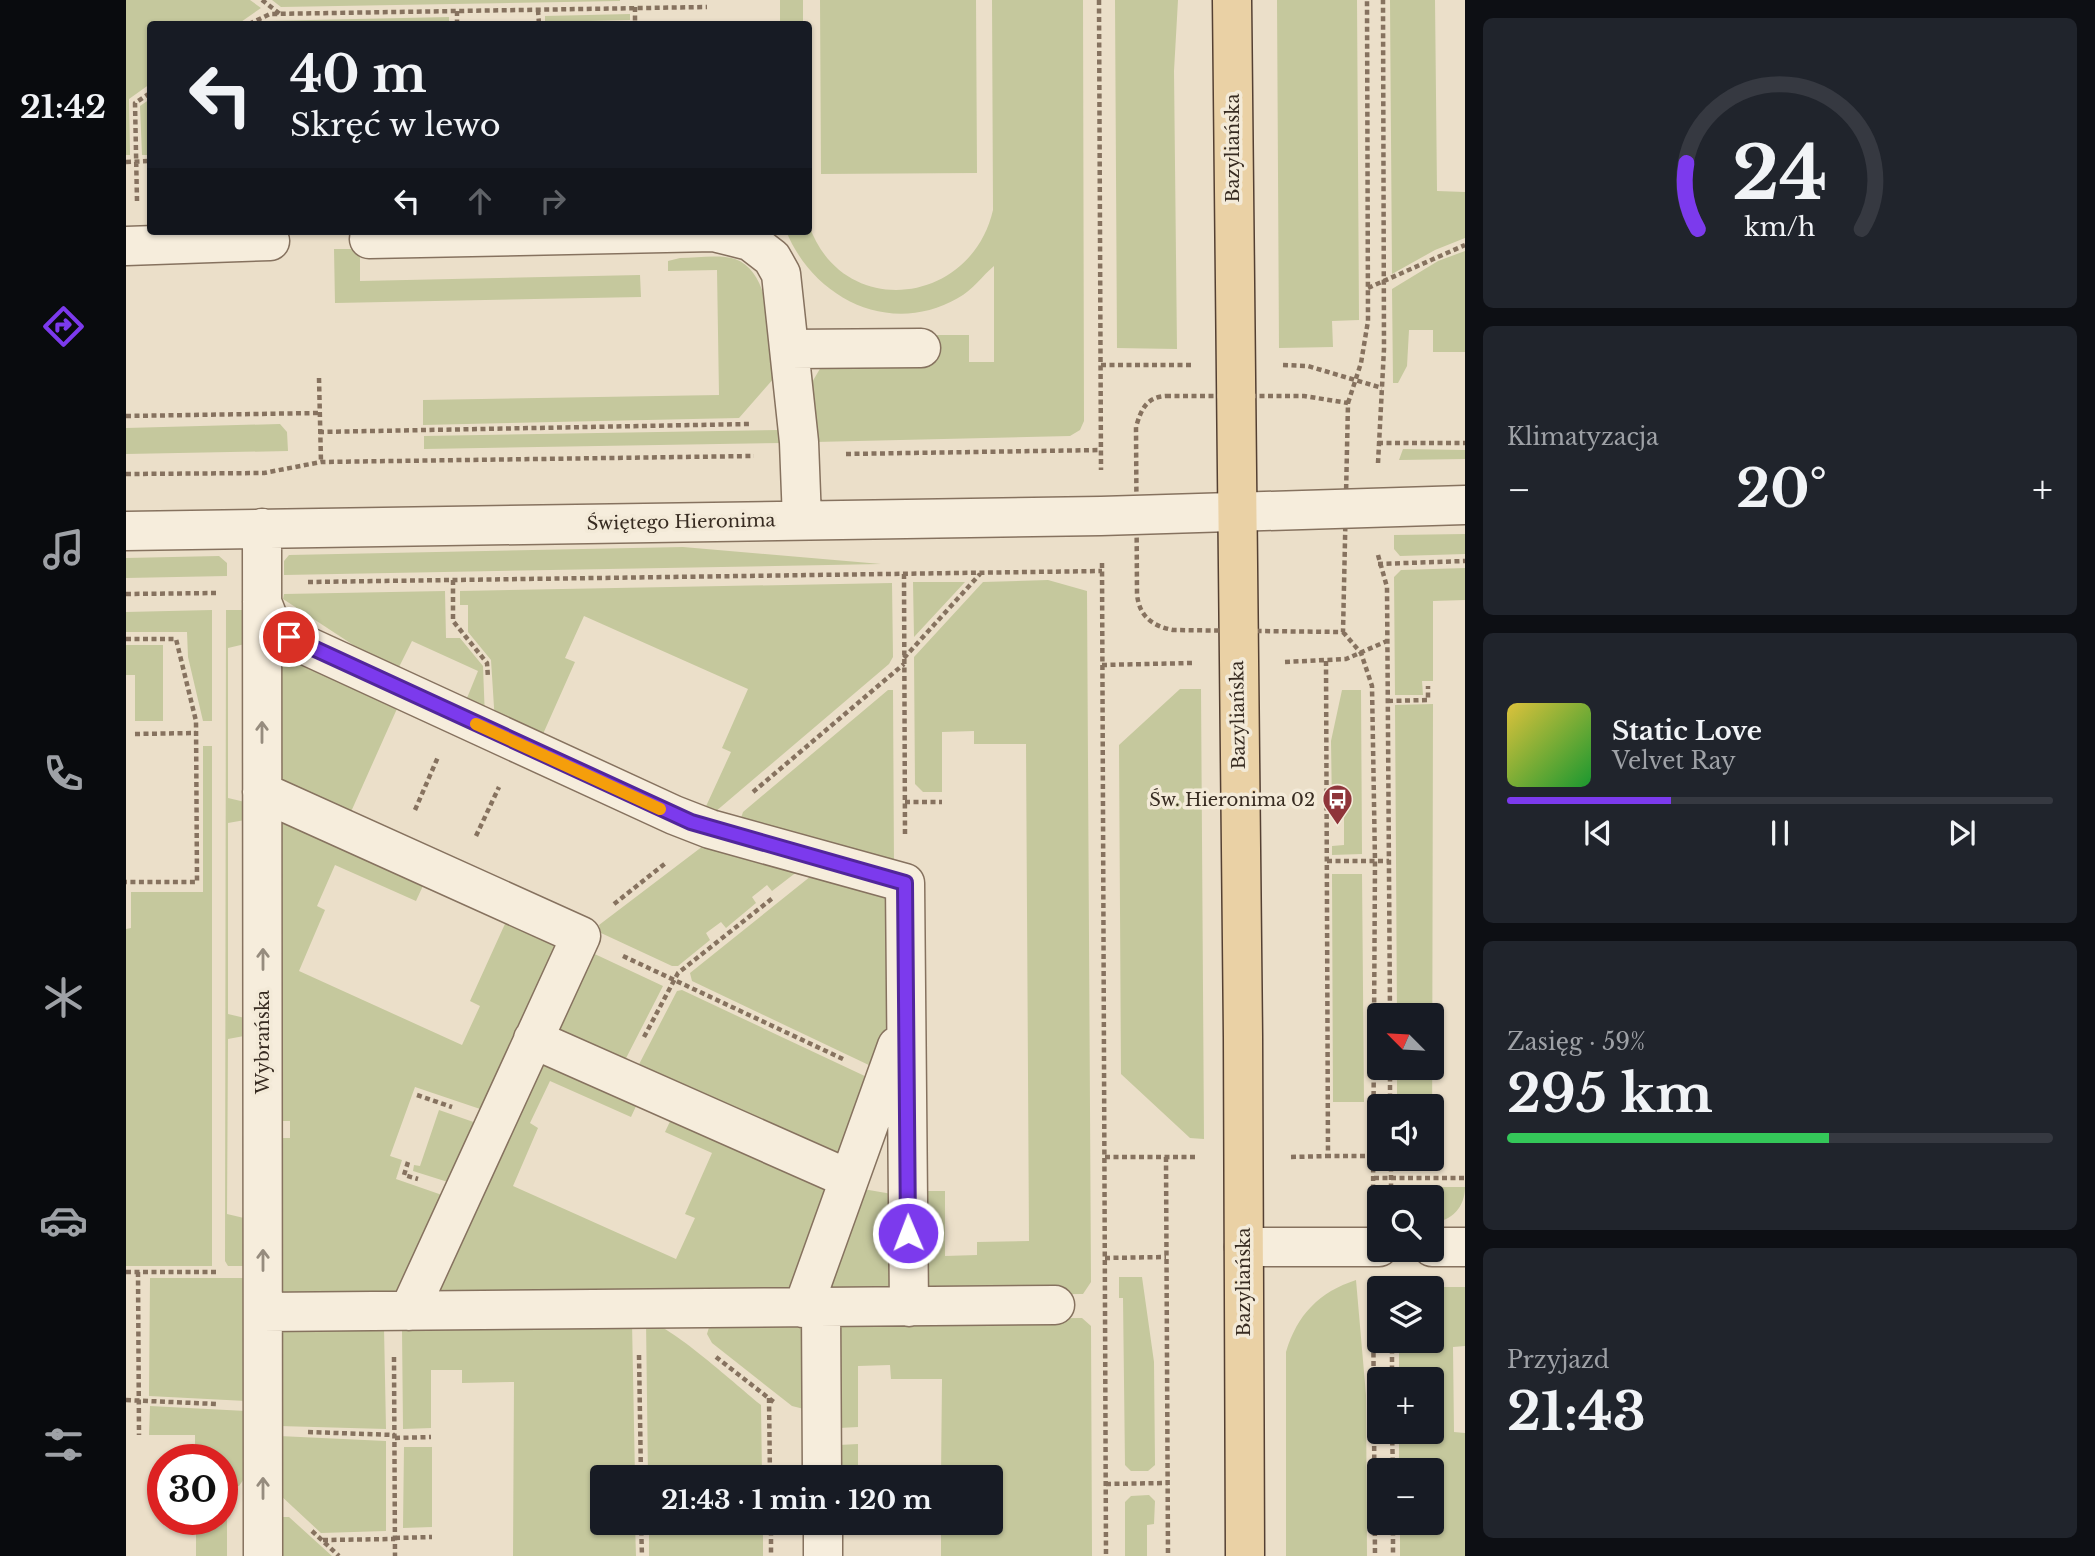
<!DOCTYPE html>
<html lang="pl">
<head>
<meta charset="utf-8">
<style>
	:root { --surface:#171b24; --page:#20242c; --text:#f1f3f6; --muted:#9ea1a6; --line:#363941; --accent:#7c3aed }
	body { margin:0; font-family:"Libre Baskerville",serif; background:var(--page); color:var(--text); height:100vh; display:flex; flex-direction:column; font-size:26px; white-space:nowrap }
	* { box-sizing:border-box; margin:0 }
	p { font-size:23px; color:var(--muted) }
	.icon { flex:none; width:38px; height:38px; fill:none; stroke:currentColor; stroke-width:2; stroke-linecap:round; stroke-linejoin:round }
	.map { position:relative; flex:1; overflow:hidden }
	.panel { display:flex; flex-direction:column; gap:18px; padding:18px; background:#0d0f14; width:630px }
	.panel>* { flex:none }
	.hud { position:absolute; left:21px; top:21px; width:665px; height:214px; border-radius:7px; box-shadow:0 2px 5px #0004; background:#171b24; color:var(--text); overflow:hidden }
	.needle { width:46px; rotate:294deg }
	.tools { position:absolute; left:1241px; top:1003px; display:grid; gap:14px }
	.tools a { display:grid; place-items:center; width:77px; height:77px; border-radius:7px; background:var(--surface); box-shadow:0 2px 5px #0004; font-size:35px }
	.speed { position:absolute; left:21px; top:1444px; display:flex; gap:14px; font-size:35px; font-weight:700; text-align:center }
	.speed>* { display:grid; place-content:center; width:91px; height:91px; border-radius:50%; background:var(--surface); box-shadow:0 2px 5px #0004; line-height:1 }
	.speed .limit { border:10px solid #d22; background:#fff; color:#111 }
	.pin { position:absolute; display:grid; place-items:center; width:60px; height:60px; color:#fff; margin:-30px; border:4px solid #fff; border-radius:50%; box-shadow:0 2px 7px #0007 }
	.me { position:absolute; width:77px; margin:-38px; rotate:359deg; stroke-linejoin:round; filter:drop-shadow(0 0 5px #0008) }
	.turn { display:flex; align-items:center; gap:24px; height:147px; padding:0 28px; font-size:32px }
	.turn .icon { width:91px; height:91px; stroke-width:2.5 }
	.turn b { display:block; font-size:49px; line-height:60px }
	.lanes { display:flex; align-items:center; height:66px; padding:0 28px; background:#0003; justify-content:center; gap:35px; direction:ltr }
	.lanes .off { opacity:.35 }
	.big { font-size:52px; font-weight:700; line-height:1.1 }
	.panel .tile { flex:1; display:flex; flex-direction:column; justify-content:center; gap:10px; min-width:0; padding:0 24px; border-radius:10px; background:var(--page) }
	.panel .dial { align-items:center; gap:0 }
	.dial svg { height:182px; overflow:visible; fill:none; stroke:var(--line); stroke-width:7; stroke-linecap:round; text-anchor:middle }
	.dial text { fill:var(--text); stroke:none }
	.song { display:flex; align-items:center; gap:21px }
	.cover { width:84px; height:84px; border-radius:10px; background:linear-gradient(135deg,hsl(50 70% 55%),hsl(130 70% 35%)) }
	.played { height:7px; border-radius:4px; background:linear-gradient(90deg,var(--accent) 30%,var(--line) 30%) }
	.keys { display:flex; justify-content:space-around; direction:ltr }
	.heat { display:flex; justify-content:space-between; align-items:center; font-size:38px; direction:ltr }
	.charge { height:10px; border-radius:5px; background:linear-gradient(90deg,#34c759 59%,var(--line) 0) }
	.trip { position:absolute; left:464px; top:1465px; width:413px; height:70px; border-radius:7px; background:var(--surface); box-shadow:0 2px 5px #0004; font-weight:700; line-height:70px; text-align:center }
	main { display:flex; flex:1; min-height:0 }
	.dock { display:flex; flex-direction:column; width:126px; justify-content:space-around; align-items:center; background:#090b0e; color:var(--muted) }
	.dock .icon { width:49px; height:49px }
	.dock .on { color:var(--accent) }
	.dock b { font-size:32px; color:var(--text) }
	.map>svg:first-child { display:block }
</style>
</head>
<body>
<main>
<nav class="dock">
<b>21:42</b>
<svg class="icon on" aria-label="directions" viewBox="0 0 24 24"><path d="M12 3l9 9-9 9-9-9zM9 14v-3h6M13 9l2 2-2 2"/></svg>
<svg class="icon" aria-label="music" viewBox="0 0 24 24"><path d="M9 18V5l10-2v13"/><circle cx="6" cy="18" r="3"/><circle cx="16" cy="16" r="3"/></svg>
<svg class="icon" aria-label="phone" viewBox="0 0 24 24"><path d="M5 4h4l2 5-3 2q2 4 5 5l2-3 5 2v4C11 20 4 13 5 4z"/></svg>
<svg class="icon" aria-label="climate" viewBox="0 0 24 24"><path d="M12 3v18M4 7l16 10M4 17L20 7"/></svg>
<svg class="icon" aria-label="car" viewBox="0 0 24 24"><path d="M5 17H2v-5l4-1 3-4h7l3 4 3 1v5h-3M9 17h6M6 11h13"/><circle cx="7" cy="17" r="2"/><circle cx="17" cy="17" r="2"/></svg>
<svg class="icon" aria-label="filters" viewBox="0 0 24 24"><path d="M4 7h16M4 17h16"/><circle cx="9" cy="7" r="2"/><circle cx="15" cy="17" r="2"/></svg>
</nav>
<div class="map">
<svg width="1339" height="1556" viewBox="0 0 1339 1556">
	<rect width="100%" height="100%" fill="#ebdfc9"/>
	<path fill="#c5c89d" d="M 0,0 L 124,0 L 135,8 L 112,24 L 24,24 L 24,84 L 3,99 L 4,155 L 0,155 Z
		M 146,0 L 494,0 L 494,1 L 155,7 Z
		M 654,0 L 677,0 L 677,24 L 654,24 Z
		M 694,0 L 850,0 L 851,173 L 695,174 Z
		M 866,0 L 957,0 L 958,421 L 954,430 L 944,436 L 689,442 L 685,384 L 695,367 L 805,335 L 843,335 L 843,362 L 868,362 L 868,266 C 856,276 847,290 832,298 C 764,337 688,299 660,231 L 682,231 L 683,225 C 716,321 845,306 867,210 Z
		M 989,0 L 1052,0 L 1048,71 L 1051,349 L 991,348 Z
		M 1151,0 L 1231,0 L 1233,320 L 1206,321 L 1207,347 L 1153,348 Z
		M 1264,0 L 1309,0 L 1311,191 L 1339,192 L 1339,238 L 1309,250 L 1266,274 Z
		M 504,14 L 504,20 L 419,22 L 419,16 Z
		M 323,17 L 323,24 L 132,24 L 138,21 Z
		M 24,99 L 24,155 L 16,155 L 14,106 Z
		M 208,249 L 234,249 L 234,281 L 514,275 L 515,297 L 209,303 Z
		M 1339,251 L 1339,352 L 1307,352 L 1307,330 L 1283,330 L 1281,366 L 1272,383 L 1267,383 L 1266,289 L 1312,261 Z
		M 554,258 C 571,258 593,254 609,259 C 647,272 645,344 649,377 L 613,418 L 297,425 L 297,400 L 593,395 L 591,270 L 542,271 L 542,261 Z
		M 154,424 L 161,432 L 162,451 L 0,454 L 0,428 Z
		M 655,430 L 656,443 L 298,449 L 298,436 Z
		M 1277,449 L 1339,450 L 1339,459 L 1273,460 Z
		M 1339,534 L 1339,554 L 1274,556 L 1268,549 L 1268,535 Z
		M 557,547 L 755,564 L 158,575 L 158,561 L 163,555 Z
		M 93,556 L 101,563 L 101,576 L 0,578 L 0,558 Z
		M 1339,568 L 1339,600 L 1307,601 L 1307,681 L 1296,681 L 1297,695 L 1269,695 L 1268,577 L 1275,570 Z
		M 922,580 L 961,591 L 965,1282 L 957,1294 L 800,1295 L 798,1191 L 819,1191 L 819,1256 L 851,1255 L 851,1242 L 903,1241 L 900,744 L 848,744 L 848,731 L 816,732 L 816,792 L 797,792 L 789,784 L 788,657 L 857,582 Z
		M 787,582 L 839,582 L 788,637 Z
		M 766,583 L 767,657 L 763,664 L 589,812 L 576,815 L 605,752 L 596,748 L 622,689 L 458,616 L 439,658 L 449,662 L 413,743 L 369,723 L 365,660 L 342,632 L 342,605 L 334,605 L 334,591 Z
		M 319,591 L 320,638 L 334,638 L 357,666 L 359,719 L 339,703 L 352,671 L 286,641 L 270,673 L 157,599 L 158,594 Z
		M 86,610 L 86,721 L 77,721 L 62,657 L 61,632 L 0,632 L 0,612 Z
		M 100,610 L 118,610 L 119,644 L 102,648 L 102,798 L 119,802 L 119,820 L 102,823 L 102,1014 L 119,1018 L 118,1036 L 102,1039 L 101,1214 L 118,1218 L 120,1266 L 102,1266 L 99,1261 Z
		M 0,645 L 37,645 L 37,721 L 9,721 L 9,675 L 0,675 Z
		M 154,650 L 274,702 L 224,814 L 154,781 Z
		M 1054,689 L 1075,689 L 1078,1139 L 1064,1138 L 995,1074 L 993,745 Z
		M 762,690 L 767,690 L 768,866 L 614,821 L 617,812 Z
		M 1216,690 L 1235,690 L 1236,854 L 1206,855 L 1206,846 L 1218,845 L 1218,807 L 1206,807 L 1205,741 Z
		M 1307,704 L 1306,1169 L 1272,1169 L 1272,1159 L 1306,1158 L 1306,1106 L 1271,1106 L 1271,1068 L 1306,1068 L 1306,1015 L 1271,1015 L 1269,705 Z
		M 77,746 L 86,746 L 86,1266 L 0,1266 L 0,929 L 5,928 L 5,892 L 77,892 Z
		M 155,819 L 301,877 L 290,901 L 209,865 L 191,906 L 199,910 L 173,971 L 336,1045 L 354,1006 L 344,1001 L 383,915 L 441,942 L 363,1112 L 289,1087 L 264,1156 L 276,1160 L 270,1179 L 316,1195 L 280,1293 L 154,1294 L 153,1138 L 164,1138 L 164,1121 L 153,1121 Z
		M 577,846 L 672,871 L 646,891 L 641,885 L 626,897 L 630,903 L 600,928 L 595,922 L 580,933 L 584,940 L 552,966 L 546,966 L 475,933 L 473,925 Z
		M 690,872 L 769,893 L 764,1021 L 747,1067 L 566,981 L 564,973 Z
		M 1206,874 L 1236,874 L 1238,1102 L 1207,1102 Z
		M 458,949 L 537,986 L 495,1068 L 433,1041 L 424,1023 Z
		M 556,990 L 743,1078 L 712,1163 L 508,1074 L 551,991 Z
		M 409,1061 L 512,1102 L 505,1117 L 424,1081 L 404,1123 L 412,1128 L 387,1186 L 550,1259 L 569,1218 L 559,1214 L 586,1153 L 539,1132 L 548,1113 L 705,1181 L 664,1296 L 308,1299 Z
		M 313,1110 L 359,1126 L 325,1183 L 287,1171 L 288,1165 L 294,1166 Z
		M 1272,1187 L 1339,1187 C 1339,1207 1326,1221 1306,1223 L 1306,1197 L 1273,1197 Z
		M 737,1189 L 766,1194 L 772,1286 L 763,1295 L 711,1296 L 701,1278 Z
		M 993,1277 L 1016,1277 L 1028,1362 L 1029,1465 L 1022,1471 L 1005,1471 L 999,1465 L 997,1298 L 993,1298 Z
		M 24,1278 L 120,1278 L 120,1401 L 23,1396 Z
		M 1230,1280 L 1240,1395 L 1241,1556 L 1160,1556 L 1160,1352 C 1171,1315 1193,1292 1230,1280 Z
		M 1302,1287 L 1339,1287 L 1339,1346 L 1327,1347 L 1328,1432 L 1339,1433 L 1339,1556 L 1274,1556 L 1274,1523 L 1306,1522 L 1306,1470 L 1273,1470 L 1273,1432 L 1306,1432 L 1306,1379 L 1273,1379 L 1273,1341 L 1306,1340 L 1306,1288 L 1298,1288 Z
		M 956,1318 L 965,1326 L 966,1556 L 815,1556 L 815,1523 L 864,1522 L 864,1477 L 815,1477 L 816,1379 L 765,1379 L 764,1365 L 732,1366 L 732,1427 L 713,1428 L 706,1333 L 720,1320 Z
		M 520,1321 C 540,1321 615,1389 635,1405 L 636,1477 L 522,1477 Z
		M 687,1321 L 678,1409 L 666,1406 L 586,1343 L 581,1334 L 584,1324 Z
		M 506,1322 L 509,1477 L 476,1477 L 476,1522 L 509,1523 L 510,1556 L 387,1556 L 388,1382 L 336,1383 L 336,1370 L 305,1370 L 305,1428 L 277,1429 L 276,1330 Z
		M 258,1328 L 260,1429 L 153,1426 L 155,1330 Z
		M 24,1406 L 120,1411 L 120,1476 L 113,1486 L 101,1487 L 101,1556 L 70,1556 L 70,1519 L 96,1519 L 96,1460 L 69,1459 L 69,1435 L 23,1435 Z
		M 153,1436 L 260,1441 L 260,1531 L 195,1533 L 153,1494 Z
		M 732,1444 L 732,1477 L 706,1477 L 713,1445 Z
		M 278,1447 L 306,1447 L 306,1527 L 277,1528 Z
		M 1023,1495 L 1029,1501 L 1028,1524 L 1021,1525 L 1021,1556 L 999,1556 L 999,1502 L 1005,1496 Z
		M 153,1517 L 163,1517 L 206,1556 L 153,1556 Z
		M 523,1523 L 637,1523 L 637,1556 L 523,1556 Z"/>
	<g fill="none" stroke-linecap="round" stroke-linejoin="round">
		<defs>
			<path id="minor" d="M 243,239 L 588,232 L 624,241 L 646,258 L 655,274 L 673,442 L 676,520
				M 0,246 L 144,241
				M 664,349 L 795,348
				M 136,528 L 137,1556
				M 0,531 L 975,516 L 1339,505
				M 136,602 L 143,620 L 170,641 L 548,815 L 584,829 L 779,883 L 783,1307
				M 136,792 L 455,936 L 283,1311
				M 407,1039 L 723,1179
				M 1118,1247 L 1253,1247
				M 1306,1247 L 1339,1247
				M 695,1307 L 696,1477
				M 677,1308 L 771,1046
				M 137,1312 L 929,1305
				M 697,1522 L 697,1556"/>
			<path id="major" d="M 1106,0 L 1117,1037 L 1119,1556"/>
		</defs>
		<use href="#minor" stroke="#86725f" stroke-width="41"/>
		<use href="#major" stroke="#544033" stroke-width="41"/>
		<path stroke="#86725f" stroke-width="4.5" stroke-dasharray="5 3.5" stroke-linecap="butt" d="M 136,0 L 154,14
			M 973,0 L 975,470
			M 509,7 L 509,24
			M 412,10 L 413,24
			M 331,11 L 331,24
			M 123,24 L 144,14 L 581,7
			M 0,162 L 24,161
			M 11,201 L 9,103 L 24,93
			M 1242,288 L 1339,245
			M 975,365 L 1065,365
			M 1157,365 L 1182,366 L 1256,388
			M 193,378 L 195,462
			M 1040,396 L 1178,396 L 1222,403 L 1217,632 L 1047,630 C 1026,626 1013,616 1011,594 L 1010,427 C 1015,410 1020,397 1040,396 Z
			M 1222,403 L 1235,363 L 1242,321 L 1241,0
			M 0,416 L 193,413
			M 193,432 L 623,424
			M 1252,443 L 1339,443
			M 720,454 L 975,450
			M 1252,463 L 1258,349 L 1257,0
			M 0,474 L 138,473 L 195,462 L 628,456
			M 1252,555 L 1261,587 L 1264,1015
			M 976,563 L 980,1556
			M 1252,564 L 1339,561
			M 778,574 L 779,836
			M 327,580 L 327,621 L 361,663 L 362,678
			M 182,582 L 976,571
			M 0,594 L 91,593
			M 1217,632 L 1235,653 L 1246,686 L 1249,861 L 1247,1200
			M 0,639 L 50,639 L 70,721 L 71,882 L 0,882
			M 778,658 L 854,574
			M 1200,661 L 1202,1156 L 1253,1156
			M 1159,662 L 1220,659 L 1261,641
			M 976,665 L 1066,663
			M 1262,701 L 1302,700 L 1302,686
			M 9,734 L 70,733
			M 627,792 L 778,664
			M 779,802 L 816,802
			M 289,810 L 312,757
			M 350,836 L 373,787
			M 1201,861 L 1263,861
			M 488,904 L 541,862
			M 497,956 L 717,1059
			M 518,1037 L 552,973 L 648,897
			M 1264,1068 L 1264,1106
			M 291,1095 L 326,1107
			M 979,1157 L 1072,1157
			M 1040,1157 L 1042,1556
			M 1165,1157 L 1202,1156
			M 1265,1158 L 1265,1197
			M 282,1162 L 278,1175 L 292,1179
			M 1248,1178 L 1339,1178
			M 979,1258 L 1040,1257
			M 0,1272 L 90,1272
			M 12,1272 L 13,1435
			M 1247,1293 L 1249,1556
			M 1266,1340 L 1266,1379
			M 513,1355 L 515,1477
			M 268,1357 L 269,1556
			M 590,1357 L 649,1403
			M 643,1398 L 644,1477
			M 0,1400 L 90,1404
			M 182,1432 L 269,1435
			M 1266,1432 L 1267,1470
			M 269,1438 L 305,1437
			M 980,1484 L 1042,1483
			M 515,1522 L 516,1556
			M 645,1522 L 645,1556
			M 1267,1522 L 1267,1556
			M 186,1531 L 213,1556
			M 269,1538 L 306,1537
			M 197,1540 L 269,1539"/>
		<use href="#minor" stroke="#f6eddc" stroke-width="38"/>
		<use href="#major" stroke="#ead1a5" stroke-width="38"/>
	</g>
	<defs><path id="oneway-shaft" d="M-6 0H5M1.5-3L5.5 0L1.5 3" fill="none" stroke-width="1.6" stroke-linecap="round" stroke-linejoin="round" transform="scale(1.75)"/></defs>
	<g stroke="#968c7e">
		<use href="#oneway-shaft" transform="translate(136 732) rotate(-90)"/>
		<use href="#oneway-shaft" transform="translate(137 959) rotate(-90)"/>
		<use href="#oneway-shaft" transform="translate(137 1260) rotate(-90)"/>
		<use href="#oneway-shaft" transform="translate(137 1488) rotate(-90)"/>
	</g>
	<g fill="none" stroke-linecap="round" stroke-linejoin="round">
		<defs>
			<path id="route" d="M 163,637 L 565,822 L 779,883 L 782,1233"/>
		</defs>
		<use href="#route" stroke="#51269a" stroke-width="18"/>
		<use href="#route" stroke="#7c3aed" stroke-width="12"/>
		<path stroke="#f59e0b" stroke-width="12" d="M 350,724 L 534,809"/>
	</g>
	<defs>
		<symbol id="bus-pin" viewBox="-11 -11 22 30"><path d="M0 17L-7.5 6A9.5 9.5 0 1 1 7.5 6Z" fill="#8f353a" stroke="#f3ead8"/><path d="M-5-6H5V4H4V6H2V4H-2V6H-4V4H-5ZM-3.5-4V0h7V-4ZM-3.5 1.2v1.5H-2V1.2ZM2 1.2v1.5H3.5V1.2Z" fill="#fff"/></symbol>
	</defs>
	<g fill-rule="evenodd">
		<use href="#bus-pin" x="1194" y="782" width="35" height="47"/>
	</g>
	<g text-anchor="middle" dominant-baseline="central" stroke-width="7" stroke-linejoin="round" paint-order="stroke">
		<g font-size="18" fill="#372b21" stroke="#f3ead8">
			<text transform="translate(1107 148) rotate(-90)">Bazyliańska</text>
			<text transform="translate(555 522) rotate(-1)">Świętego Hieronima</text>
			<text transform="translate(1112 715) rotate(-91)">Bazyliańska</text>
			<text transform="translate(137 1042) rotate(-90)">Wybrańska</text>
			<text transform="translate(1118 1282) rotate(-90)">Bazyliańska</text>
		</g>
		<g font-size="18" fill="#372b21" stroke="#f3ead8" text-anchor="end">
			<text x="1189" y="800">Św. Hieronima 02</text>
		</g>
	</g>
</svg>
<div class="tools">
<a><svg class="needle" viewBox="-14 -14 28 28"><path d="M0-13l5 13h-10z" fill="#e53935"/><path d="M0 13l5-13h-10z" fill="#9ea1a6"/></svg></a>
<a><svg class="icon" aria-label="sound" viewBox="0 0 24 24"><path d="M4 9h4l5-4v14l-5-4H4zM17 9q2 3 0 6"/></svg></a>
<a><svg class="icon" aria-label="search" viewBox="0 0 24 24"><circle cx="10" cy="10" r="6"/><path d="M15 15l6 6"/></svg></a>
<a><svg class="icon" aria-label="layers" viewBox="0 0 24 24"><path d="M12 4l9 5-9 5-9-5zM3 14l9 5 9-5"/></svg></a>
<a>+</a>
<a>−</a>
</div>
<div class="speed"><div class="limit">30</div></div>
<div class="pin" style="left:163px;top:637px;background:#d93025"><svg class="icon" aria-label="arrive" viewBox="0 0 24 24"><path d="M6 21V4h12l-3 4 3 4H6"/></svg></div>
<svg class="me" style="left:782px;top:1233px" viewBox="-20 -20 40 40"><circle r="17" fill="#7c3aed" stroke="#fff" stroke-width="3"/><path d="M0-11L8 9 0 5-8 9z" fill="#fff"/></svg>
<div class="trip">21:43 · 1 min · 120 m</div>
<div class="hud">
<div class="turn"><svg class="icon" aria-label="left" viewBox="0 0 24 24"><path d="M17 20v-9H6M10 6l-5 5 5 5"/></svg><div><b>40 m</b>Skręć w lewo</div></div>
<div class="lanes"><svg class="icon" aria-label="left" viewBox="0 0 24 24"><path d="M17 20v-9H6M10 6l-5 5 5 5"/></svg><svg class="icon off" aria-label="ahead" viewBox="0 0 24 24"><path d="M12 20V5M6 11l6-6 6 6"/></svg><svg class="icon off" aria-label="right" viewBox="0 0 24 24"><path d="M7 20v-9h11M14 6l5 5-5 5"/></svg></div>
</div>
</div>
<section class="panel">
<div class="tile dial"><svg viewBox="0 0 100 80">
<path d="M14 69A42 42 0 1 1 86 69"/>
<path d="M14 69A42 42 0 0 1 9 40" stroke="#7c3aed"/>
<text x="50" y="56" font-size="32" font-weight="700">24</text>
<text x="50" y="72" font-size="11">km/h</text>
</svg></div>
<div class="tile"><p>Klimatyzacja</p>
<div class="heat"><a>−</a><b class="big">20°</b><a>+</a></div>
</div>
<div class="tile">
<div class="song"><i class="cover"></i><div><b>Static Love</b><p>Velvet Ray</p></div></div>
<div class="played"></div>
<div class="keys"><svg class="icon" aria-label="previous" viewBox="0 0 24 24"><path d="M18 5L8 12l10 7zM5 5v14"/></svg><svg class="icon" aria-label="pause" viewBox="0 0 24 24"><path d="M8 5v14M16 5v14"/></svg><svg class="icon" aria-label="next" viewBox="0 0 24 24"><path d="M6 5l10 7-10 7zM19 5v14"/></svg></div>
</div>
<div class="tile"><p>Zasięg · 59%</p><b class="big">295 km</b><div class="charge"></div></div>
<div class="tile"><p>Przyjazd</p><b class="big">21:43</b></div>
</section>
</main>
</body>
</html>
